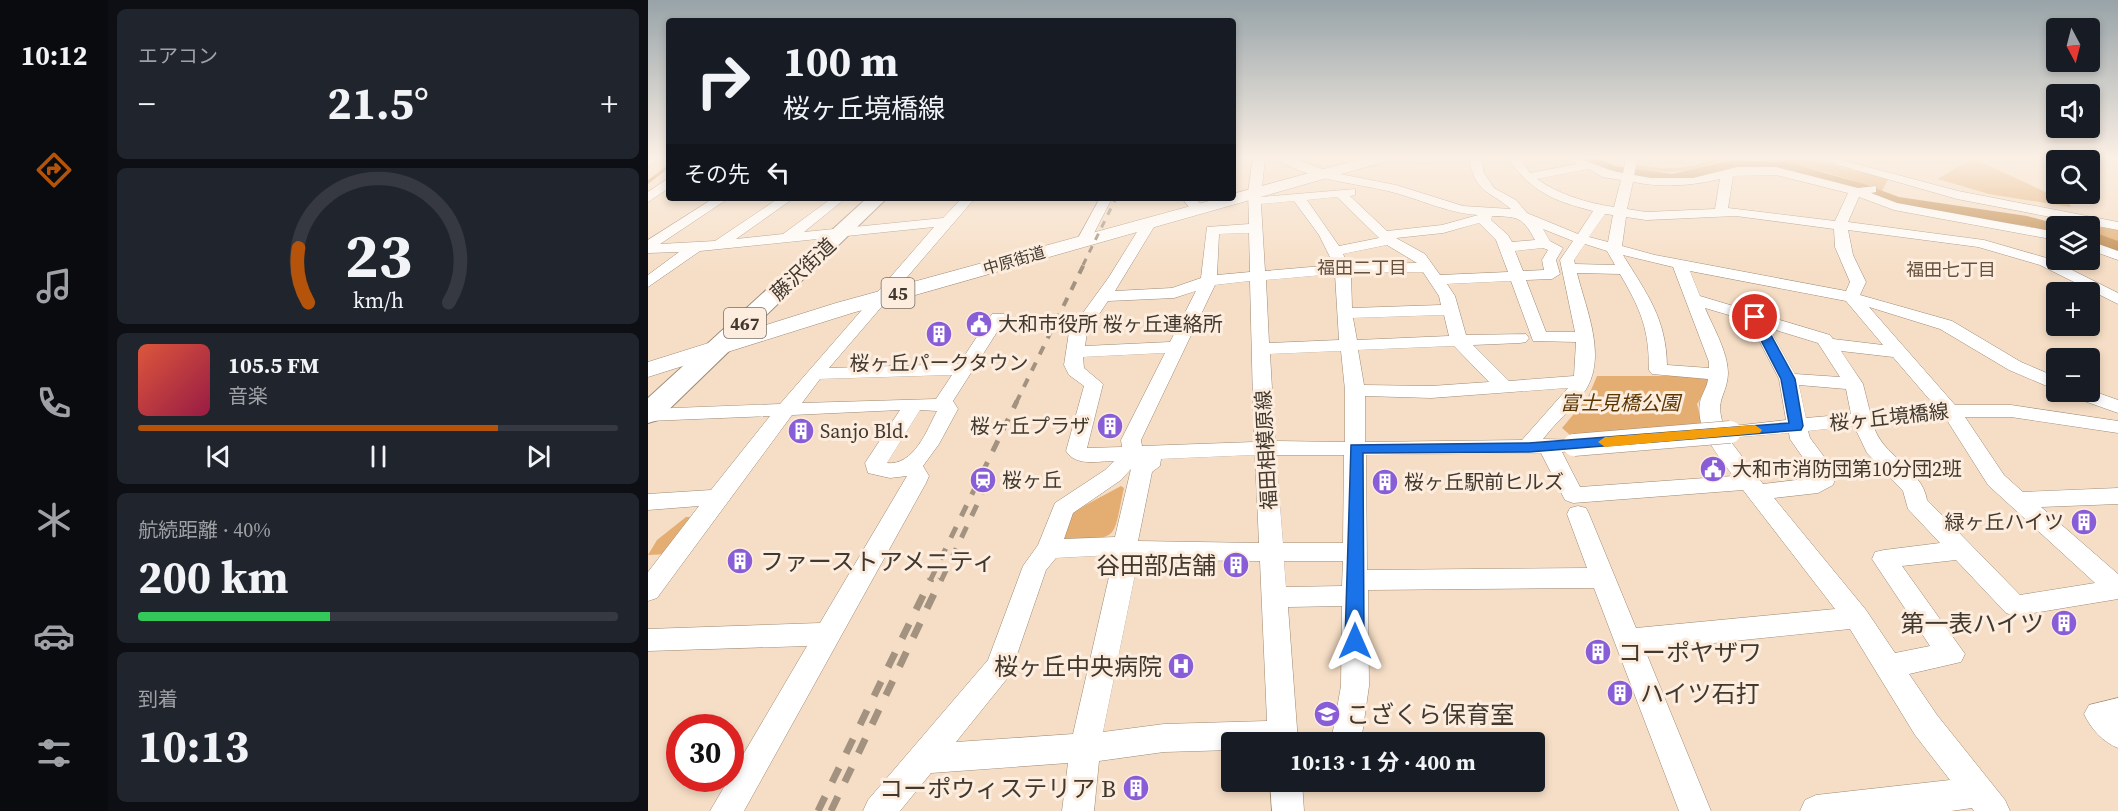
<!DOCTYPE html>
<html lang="ja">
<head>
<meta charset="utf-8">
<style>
	:root { --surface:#171b24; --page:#20242c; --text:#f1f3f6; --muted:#9ea1a6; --line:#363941; --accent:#b45309 }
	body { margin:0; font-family:"Source Serif 4","Noto Sans JP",serif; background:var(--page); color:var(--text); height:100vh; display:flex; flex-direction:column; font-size:22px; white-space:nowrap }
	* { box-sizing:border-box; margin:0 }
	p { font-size:20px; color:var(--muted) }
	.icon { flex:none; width:33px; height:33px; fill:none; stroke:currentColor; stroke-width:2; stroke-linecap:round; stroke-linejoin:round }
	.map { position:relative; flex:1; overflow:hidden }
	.sheet { display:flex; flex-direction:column; gap:9px; padding:9px; background:#0d0f14; width:540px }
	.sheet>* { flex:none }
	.guide { position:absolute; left:18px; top:18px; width:570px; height:183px; border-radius:6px; box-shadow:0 3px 9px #0003; background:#171b24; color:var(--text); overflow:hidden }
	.needle { width:39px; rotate:173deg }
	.fabs { position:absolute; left:1398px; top:18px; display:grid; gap:12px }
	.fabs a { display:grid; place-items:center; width:54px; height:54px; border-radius:6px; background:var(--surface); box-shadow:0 3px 9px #0003; font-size:30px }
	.speed { position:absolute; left:18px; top:714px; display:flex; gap:12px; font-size:30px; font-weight:700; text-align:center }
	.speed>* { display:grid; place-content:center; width:78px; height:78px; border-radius:50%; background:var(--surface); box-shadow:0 3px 9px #0003; line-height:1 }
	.speed .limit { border:9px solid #d22; background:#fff; color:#111 }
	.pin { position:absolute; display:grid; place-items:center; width:51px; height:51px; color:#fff; margin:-26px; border:3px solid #fff; border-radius:50%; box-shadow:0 2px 6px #0007 }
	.me { position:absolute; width:66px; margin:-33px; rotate:0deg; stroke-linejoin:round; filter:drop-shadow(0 0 4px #0008) }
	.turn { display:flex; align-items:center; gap:21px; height:126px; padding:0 18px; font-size:27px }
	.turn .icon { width:78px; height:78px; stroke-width:2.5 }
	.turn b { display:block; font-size:42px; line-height:51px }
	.then { display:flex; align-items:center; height:57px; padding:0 18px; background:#0003; gap:12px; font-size:22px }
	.big { font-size:45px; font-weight:700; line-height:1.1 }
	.sheet .widget { flex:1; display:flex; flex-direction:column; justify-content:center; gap:9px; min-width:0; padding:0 21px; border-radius:9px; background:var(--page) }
	.sheet .dial { align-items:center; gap:0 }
	.dial svg { height:156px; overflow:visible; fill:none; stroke:var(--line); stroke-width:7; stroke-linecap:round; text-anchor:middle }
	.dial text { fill:var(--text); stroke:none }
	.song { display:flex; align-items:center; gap:18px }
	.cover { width:72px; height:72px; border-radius:9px; background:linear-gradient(135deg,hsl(10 70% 55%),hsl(340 70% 35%)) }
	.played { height:6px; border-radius:3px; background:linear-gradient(90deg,var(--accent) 75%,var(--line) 75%) }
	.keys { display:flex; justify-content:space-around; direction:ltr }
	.heat { display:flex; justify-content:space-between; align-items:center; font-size:33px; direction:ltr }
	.charge { height:9px; border-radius:4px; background:linear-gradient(90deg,#34c759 40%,var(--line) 0) }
	.trip { position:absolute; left:573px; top:732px; width:324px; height:60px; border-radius:6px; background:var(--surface); box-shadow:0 3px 9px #0003; font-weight:700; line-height:60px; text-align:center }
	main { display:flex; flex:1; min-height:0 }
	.menu { display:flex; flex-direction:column; width:108px; justify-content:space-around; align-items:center; background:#090b0e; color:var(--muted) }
	.menu .icon { width:42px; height:42px }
	.menu .on { color:var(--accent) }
	.menu b { font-size:27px; color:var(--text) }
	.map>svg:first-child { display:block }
</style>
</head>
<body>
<main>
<nav class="menu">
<b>10:12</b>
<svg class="icon on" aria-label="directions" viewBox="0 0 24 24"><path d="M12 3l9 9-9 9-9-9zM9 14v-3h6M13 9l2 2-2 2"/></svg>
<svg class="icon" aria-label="music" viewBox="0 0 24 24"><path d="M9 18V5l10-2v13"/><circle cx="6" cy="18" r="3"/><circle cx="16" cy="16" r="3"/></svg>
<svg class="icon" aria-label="phone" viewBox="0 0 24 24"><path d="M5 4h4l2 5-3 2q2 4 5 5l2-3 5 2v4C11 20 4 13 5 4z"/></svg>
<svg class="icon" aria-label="climate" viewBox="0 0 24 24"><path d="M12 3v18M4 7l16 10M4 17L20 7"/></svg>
<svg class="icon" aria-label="car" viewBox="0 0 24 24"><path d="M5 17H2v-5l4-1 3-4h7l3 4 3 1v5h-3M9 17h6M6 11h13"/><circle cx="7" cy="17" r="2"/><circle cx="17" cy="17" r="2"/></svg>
<svg class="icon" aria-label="filters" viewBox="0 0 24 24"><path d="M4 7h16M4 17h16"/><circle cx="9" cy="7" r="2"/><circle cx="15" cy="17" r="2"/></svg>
</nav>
<section class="sheet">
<div class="widget"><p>エアコン</p>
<div class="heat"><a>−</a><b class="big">21.5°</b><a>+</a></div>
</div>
<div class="widget dial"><svg viewBox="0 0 100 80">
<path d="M14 69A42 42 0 1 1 86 69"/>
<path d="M14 69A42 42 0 0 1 9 41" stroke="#b45309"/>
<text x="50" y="56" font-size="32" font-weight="700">23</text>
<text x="50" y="72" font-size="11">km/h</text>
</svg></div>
<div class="widget">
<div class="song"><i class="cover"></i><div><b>105.5 FM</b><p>音楽</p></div></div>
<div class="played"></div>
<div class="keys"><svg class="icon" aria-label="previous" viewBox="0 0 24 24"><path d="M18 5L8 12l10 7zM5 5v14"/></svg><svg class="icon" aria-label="pause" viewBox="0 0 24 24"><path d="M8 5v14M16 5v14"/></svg><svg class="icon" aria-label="next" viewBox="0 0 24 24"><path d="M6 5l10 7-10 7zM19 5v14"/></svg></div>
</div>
<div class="widget"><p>航続距離 · 40%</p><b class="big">200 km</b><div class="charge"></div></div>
<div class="widget"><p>到着</p><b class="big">10:13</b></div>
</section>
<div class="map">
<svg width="1470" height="811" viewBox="0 0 1470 811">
	<rect width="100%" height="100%" fill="#f6dec6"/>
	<path fill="#e4ae72" d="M 1073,158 L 1155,158 L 1240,179 L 1234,191 C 1185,173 1129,155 1076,161 C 1064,162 1053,168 1041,170 C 1022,173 1004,172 986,169 L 987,164 C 1025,172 1037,168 1073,158 Z
		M 1327,159 L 1421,203 L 1423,207 L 1341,194 L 1290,179 L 1319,161 Z
		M 1428,224 L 1470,230 L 1470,243 L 1442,233 L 1442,226 L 1425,226 Z
		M 949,376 L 1056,376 L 1064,382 L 1049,404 L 1054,424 L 922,435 L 914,428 L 940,397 Z
		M 473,486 L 476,488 C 464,543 472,537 417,540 L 415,537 L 421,514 Z
		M 38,517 L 48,517 L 22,554 L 0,555 L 9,540 Z"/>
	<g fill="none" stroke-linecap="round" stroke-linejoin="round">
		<path stroke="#c08949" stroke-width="3" d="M 0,182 L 21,166"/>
		<path fill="#c08949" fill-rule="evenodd" d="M 931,158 L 950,158 L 967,166 L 1024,174 L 1084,160 L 1138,162 L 1216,184 L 1251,197 L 1379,216 L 1416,226 L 1408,226 L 1408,233 L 1379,226 L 1248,207 L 1204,190 L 1137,172 L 1084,170 L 1024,184 L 997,182 L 956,173 Z
			M 1442,231 L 1470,241 L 1470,253 L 1442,243 Z"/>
		<defs>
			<path id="minor" d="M 0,158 L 11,158 L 0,167 Z
				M 605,158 L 617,158 L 613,197 L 707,189 L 707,195 L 702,196 L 739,231 L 794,225 L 830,215 C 798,213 770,198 740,191 C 711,184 651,178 629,158 L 646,158 L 682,172 L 748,185 L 815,206 L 863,209 C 839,189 827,193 821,158 L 833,158 L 836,173 L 846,188 L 868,200 L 879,213 L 930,234 L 945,211 C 906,201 883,192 860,158 L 872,158 L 882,173 L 929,164 L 919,158 C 940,158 955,170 975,173 L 978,158 L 990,158 L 986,175 L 1003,178 L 1045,178 L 1089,167 L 1128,167 L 1210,188 L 1228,186 L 1228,192 L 1223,193 L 1249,203 L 1408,232 L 1408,240 L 1246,210 L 1211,197 L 1200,222 L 1336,240 L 1402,259 L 1470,293 L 1470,304 L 1392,265 L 1330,247 L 1200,230 L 1205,255 L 1218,282 L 1212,295 L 1304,321 L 1373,362 L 1408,377 L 1408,389 L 1401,387 L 1361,370 L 1292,329 L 1221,307 L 1307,405 L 1363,405 L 1470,421 L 1470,433 L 1363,417 L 1317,417 L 1356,475 L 1375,492 L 1470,488 L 1470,504 L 1393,507 L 1470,574 L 1470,599 L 1367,616 L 1358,613 L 1308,560 L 1254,566 L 1317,654 L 1313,662 L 1261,674 L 1289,715 L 1357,800 L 1362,811 L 1326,811 L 1324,808 L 1303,811 L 1152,811 L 1157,800 L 1168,795 L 1302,780 L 1267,735 L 1202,629 L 997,650 L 1063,811 L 1031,811 L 946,588 L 720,590 L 721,686 L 713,742 L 683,742 L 693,686 L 694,606 L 640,607 L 650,742 L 584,742 L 584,750 L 516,752 L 451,761 L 446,811 L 414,811 L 420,763 L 283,773 L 252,811 L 215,811 L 220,800 L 340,660 L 375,566 L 390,545 L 407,503 L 457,470 L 466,461 C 450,461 428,467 418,451 L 436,386 L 421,375 L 416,365 L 421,332 L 461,277 L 497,219 L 507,219 L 509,222 L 467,291 L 524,288 L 553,278 L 559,227 L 601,224 L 600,192 ZM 940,169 L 955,177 L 973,180 L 966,207 C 939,203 912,195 889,179 ZM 1128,175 L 1200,193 L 1187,221 L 1080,208 L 1085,176 ZM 1072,179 L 1067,209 L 998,212 L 979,209 L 985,182 C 1015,188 1043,186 1072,179 ZM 689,197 L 731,238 L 691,246 L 659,200 ZM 646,201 L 671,235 L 686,265 L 617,271 L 613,204 ZM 957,214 L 965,215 L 960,242 L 941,237 ZM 844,216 C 870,217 874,216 887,240 L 864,242 L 860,235 L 843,220 ZM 1088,216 L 1186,229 L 1187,247 L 1202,282 L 1198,291 L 1007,255 L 974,246 L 978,217 L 998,220 ZM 831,223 L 848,240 L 860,272 L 792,275 L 777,254 L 748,238 L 795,233 ZM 895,229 L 925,241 L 912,260 L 927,332 L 898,332 L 878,280 L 904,279 L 912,274 L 908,260 L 915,248 L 902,241 ZM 601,233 L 602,272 L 569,275 L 571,234 ZM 937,244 L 959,251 L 967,265 L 927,264 L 926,260 ZM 739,245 L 769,263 L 700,264 L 695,254 ZM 895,248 L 900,250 L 894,260 L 896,270 L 875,271 L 867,251 ZM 975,255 L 1025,267 L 1061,362 L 1061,368 L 1019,365 C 1018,318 999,294 975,255 ZM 1042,271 L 1198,301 L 1235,345 L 1185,339 L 1182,335 L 1052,296 ZM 775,272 L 791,296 L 793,305 L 704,308 L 703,273 ZM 929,273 L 972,274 C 993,310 1001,329 1001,370 L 1004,374 L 1060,379 C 1059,388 1054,393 1052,402 C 1047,430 1070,454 1085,476 L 932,487 L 914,452 L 933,450 L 936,445 L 933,440 L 895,439 C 907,423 923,410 935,394 C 961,359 938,310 929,273 ZM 687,274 L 691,340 L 621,343 L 618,280 ZM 602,281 L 606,442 L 494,446 L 493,440 L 567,285 ZM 863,281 L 885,341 L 928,342 L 926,376 L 861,381 L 825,345 L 872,343 L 878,342 L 881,338 L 878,334 L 818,335 L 807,296 L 799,284 ZM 548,291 L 522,342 L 437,346 L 439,332 L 460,301 L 526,298 ZM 1057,308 L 1101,321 L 1131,379 L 1138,420 L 1076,427 C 1066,398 1079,397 1080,373 C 1080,352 1065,327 1057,308 ZM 796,315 L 801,336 L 709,340 L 705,318 ZM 1121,328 L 1170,343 L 1192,377 L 1147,374 ZM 806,346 L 841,382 L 783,386 L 716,385 L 710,350 ZM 693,351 L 697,390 L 697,442 L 627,441 L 622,354 ZM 1193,351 L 1245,357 L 1287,406 L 1222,412 L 1215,384 ZM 517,353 L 473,440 L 474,447 L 439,448 L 455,384 L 436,368 L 435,357 ZM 1151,385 L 1198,389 L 1203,414 L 1158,418 ZM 920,388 L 874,440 L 717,442 L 717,396 L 783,398 ZM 1297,417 L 1340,485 L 1447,583 L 1372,595 L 1279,500 C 1274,468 1233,456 1225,424 ZM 1206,426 L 1219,453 L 1255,491 L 1260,509 L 1292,543 L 1236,550 L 1227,552 L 1224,559 L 1282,646 L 1247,653 L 1218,610 L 1126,498 L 1170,493 L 1185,485 L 1189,474 L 1162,438 L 1160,431 ZM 1141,433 L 1142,439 L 1167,475 L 1164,478 L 1115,484 L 1080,438 ZM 893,453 L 917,500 L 925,503 L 1095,490 L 1187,609 L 988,628 L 941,514 L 938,508 L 930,506 L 922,508 L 919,514 L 939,568 L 719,570 L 718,455 ZM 607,455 L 611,543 L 490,541 L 504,472 L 512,466 L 513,459 ZM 628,455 L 696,455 L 695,543 L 635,543 ZM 483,469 L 467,537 L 416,539 L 425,513 L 473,480 ZM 466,555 L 425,734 L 308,742 L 362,675 L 398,570 L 408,558 ZM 490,560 L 612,561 L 619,721 L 516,724 L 455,732 ZM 636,561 L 695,561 L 694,586 L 638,587 Z
				M 759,158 L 794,158 C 786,164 767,164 759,158 Z
				M 1166,158 L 1186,158 L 1310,191 L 1470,222 L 1470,230 L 1309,199 Z
				M 21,178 L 21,188 L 0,202 L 0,192 Z
				M 66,198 L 81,198 L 12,244 L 67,241 L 131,198 L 146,198 L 88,239 L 135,234 L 184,198 L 198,198 L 156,232 L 295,218 L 314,198 L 327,198 L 181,368 L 311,364 L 344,314 L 356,314 L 358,318 L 305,401 L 310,409 L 291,444 L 275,466 L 281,476 L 278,483 L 96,811 L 62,811 L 159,646 L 0,651 L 0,629 L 172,623 L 259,476 L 242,478 L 220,473 L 217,463 L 252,410 L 144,415 L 9,598 L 0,601 L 0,572 L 51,506 L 0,510 L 0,494 L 63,490 L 122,416 L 0,421 L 0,409 L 132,404 L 286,227 L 52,251 L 0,287 L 0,275 L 31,252 L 0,253 L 0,240 ZM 304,375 L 288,399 L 154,403 L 172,379 ZM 272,410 L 289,411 C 279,430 266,466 239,463 Z
				M 452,198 L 464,198 L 441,243 L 431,243 L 429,240 Z
				M 534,198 L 547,198 L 556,208 L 549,212 L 544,211 Z
				M 1442,241 L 1470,251 L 1470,260 L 1442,250 Z
				M 1442,390 L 1470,400 L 1470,413 L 1422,396 L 1419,392 Z
				M 1470,698 L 1470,748 C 1455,742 1443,729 1436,714 L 1441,705 Z
				M 622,782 L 654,782 L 656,811 L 624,811 Z"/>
			<path id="major" d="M 716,158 L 741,158 L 739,161 L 204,313 L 0,377 L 0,362 L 188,303 L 572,198 L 585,198 L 585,194 Z"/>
			<path id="highway" d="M 219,198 L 239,198 L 10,420 L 0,423 L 0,398 Z"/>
		</defs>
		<use href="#minor" stroke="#9e8973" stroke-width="1"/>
		<use href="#major" stroke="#9e8973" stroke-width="1"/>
		<use href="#highway" stroke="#9e8973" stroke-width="2"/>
		<use href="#minor" fill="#fff" fill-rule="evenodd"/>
		<use href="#major" fill="#fff" fill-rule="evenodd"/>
		<use href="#highway" fill="#fff" fill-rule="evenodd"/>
		<path stroke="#a39280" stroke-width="3" stroke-dasharray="7 7" stroke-linecap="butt" d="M 435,265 L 468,198"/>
		<path stroke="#a39280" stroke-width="4" stroke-dasharray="9 9" stroke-linecap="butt" d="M 368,403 L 436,264"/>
		<path stroke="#a39280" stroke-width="5" stroke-dasharray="12 12" stroke-linecap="butt" d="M 282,581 L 369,401
			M 293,581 L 334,494"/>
		<path stroke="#a39280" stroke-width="7" stroke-dasharray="16 16" stroke-linecap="butt" d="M 170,811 L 283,579
			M 183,811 L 293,579"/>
		<defs>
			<path id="minor-bridge" d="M 926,445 L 1082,432"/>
		</defs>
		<use href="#minor-bridge" stroke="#9e8973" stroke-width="23" stroke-linecap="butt"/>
		<use href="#minor-bridge" stroke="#fff" stroke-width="22"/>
	</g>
	<linearGradient id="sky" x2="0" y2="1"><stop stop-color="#98a3a8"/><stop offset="0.58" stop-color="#fbf0e5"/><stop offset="1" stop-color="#fbf0e5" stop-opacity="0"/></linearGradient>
	<rect width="1470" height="272" fill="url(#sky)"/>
	<path fill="#1a73e8" stroke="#114b97" stroke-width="1.5" d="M 1107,314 L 1113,317 L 1147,379 L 1155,426 L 1153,430 L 881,452 L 715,453 L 716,641 L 713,646 L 707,649 L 700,646 L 697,641 L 703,445 L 881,443 L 1141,423 L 1133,379 L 1101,317 Z"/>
	<path fill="#f59e0b" d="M 1107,425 L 1114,430 L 1112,433 L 957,447 L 950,442 L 957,437 Z"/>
	<defs>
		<symbol id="civic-disc" viewBox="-11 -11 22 22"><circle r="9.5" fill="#885dd7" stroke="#fceddf"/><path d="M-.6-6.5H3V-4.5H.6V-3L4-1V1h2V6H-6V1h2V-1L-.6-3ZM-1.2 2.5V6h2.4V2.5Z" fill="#fff"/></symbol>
		<symbol id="building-disc" viewBox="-11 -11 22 22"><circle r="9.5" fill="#885dd7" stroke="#fceddf"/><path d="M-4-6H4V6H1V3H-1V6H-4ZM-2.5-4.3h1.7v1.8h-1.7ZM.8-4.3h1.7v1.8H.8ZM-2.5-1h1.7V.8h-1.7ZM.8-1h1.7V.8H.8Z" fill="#fff"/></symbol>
		<symbol id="station-disc" viewBox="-11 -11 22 22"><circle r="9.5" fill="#885dd7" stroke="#fceddf"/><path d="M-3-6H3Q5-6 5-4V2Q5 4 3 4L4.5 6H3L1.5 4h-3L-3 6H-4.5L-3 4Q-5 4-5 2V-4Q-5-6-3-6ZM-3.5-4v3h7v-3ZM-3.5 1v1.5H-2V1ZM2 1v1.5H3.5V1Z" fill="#fff"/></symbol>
		<symbol id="hospital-disc" viewBox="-11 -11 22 22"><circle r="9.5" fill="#885dd7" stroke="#fceddf"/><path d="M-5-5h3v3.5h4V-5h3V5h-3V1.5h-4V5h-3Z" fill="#fff"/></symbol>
		<symbol id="school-disc" viewBox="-11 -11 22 22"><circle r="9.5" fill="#885dd7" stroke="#fceddf"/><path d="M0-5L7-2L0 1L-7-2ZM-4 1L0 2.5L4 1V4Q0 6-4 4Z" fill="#fff"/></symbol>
	</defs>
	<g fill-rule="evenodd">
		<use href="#civic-disc" x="316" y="309" width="30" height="30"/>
		<use href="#building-disc" x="276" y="319" width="30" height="30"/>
		<use href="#building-disc" x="447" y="411" width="30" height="30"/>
		<use href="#building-disc" x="138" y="416" width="30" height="30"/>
		<use href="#civic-disc" x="1050" y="454" width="30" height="30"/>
		<use href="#station-disc" x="320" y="465" width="30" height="30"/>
		<use href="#building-disc" x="722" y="467" width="30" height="30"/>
		<use href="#building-disc" x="1421" y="507" width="30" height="30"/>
		<use href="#building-disc" x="77" y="546" width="30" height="30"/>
		<use href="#building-disc" x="573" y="550" width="30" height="30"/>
		<use href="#building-disc" x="1401" y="608" width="30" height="30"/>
		<use href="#building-disc" x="935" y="637" width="30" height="30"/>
		<use href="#hospital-disc" x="518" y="651" width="30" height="30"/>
		<use href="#building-disc" x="957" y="678" width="30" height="30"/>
		<use href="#school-disc" x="664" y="699" width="30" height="30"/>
		<use href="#building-disc" x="473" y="773" width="30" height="30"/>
	</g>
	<g text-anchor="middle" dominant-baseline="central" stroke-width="6" stroke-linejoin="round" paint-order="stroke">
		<g font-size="16" fill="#41382e" stroke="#fceddf">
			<text transform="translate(366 260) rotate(-16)">中原街道</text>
		</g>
		<g font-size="18" fill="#65513c" stroke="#fceddf">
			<text x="714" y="267">福田二丁目</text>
			<text x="1303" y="269">福田七丁目</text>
		</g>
		<g fill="#fceddf" stroke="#796e63" stroke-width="1.5">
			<rect x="233.5" y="278" width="33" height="30" rx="4.5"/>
			<rect x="76" y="308" width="42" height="30" rx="4.5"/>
		</g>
		<g font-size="18" font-weight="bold" fill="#41382e">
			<text x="250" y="293">45</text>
			<text x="97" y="323">467</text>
		</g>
		<g font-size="20" fill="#41382e" stroke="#fceddf">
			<text transform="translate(155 269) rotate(-43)">藤沢街道</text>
			<text transform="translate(1241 417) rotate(-6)">桜ヶ丘境橋線</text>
			<text transform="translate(618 450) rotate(-93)">福田相模原線</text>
		</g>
		<g font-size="20" fill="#41382e" stroke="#fceddf" text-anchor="start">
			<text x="350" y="324">大和市役所 桜ヶ丘連絡所</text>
			<text x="291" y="363" text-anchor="middle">桜ヶ丘パークタウン</text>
			<text x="442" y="426" text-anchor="end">桜ヶ丘プラザ</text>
			<text x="172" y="431">Sanjo Bld.</text>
			<text x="1084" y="469">大和市消防団第10分団2班</text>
			<text x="354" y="480">桜ヶ丘</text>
			<text x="756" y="482">桜ヶ丘駅前ヒルズ</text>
			<text x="1416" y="522" text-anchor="end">緑ヶ丘ハイツ</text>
		</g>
		<g font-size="20" font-style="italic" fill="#5b3600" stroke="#fceddf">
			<text x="972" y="403">富士見橋公園</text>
		</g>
		<g font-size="24" fill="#41382e" stroke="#fceddf" text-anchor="start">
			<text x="112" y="561">ファーストアメニティ</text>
			<text x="568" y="565" text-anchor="end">谷田部店舗</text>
			<text x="1396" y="623" text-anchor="end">第一表ハイツ</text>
			<text x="970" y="652">コーポヤザワ</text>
			<text x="514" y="666" text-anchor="end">桜ヶ丘中央病院</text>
			<text x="992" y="693">ハイツ石打</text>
			<text x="698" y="714">こざくら保育室</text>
			<text x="468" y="788" text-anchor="end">コーポウィステリア B</text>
		</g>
	</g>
</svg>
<div class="fabs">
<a><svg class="needle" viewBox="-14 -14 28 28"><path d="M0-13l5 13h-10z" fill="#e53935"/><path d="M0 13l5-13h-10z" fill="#9ea1a6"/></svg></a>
<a><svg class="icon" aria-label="sound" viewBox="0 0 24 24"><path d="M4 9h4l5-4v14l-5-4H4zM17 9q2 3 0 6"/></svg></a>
<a><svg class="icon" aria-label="search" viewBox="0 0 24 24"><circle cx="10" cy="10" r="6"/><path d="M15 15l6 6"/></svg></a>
<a><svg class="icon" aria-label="layers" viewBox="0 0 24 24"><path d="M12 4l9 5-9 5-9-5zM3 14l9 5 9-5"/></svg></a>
<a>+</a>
<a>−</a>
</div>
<div class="speed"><div class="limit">30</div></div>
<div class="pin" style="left:1107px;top:317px;background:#d93025"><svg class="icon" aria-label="arrive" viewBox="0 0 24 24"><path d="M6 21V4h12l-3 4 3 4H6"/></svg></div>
<svg class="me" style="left:707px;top:641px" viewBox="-20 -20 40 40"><path d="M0-17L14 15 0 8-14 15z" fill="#1a73e8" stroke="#fff" stroke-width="4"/></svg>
<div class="trip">10:13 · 1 分 · 400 m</div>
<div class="guide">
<div class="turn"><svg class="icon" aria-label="right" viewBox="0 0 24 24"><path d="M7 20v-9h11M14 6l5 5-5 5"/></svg><div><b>100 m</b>桜ヶ丘境橋線</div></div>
<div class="then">その先<svg class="icon" aria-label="left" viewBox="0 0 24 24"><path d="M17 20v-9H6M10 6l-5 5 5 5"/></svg></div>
</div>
</div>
</main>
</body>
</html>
